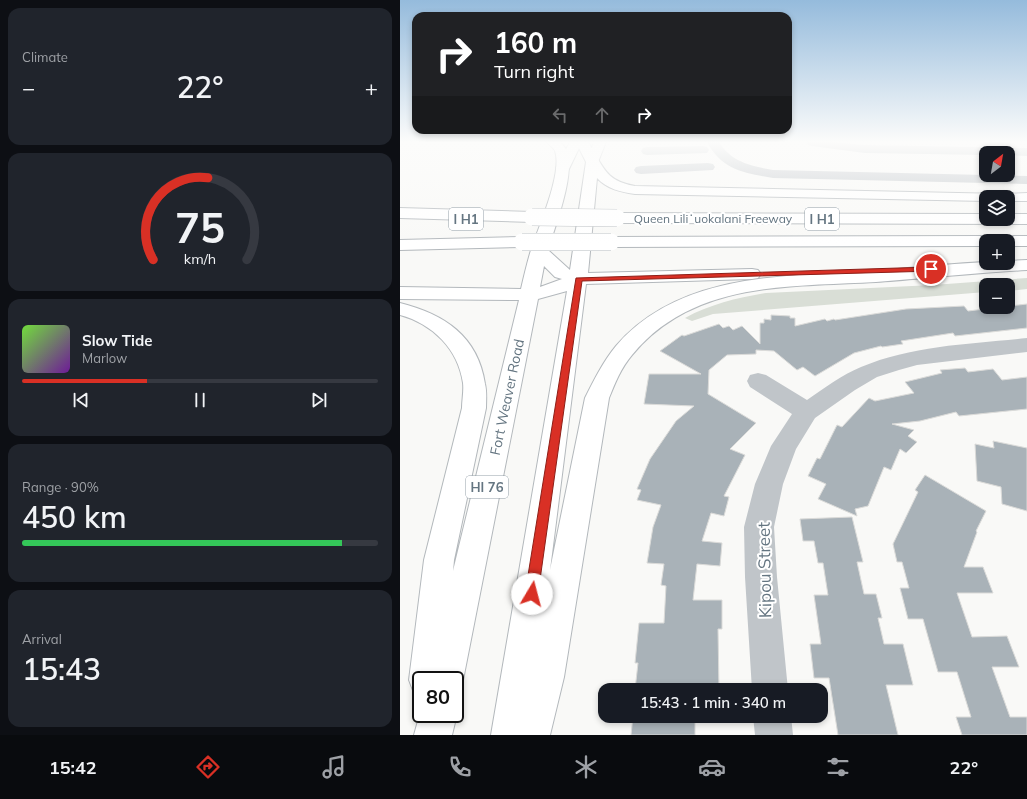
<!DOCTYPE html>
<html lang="en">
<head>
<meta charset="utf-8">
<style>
	:root { --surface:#171b24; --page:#20242c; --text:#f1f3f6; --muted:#9ea1a6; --line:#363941; --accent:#d93025 }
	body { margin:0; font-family:Mulish,sans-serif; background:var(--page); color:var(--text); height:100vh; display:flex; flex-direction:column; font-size:15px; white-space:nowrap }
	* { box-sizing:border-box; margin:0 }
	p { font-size:13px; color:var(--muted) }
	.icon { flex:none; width:22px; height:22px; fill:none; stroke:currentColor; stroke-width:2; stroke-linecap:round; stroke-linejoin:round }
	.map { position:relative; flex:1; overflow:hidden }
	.sheet { display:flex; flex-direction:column; gap:8px; padding:8px; background:#0d0f14; width:400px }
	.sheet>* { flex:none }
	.hud { position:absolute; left:12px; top:12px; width:380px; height:122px; border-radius:12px; box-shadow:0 2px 6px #0003; background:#202124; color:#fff; overflow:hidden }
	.needle { width:26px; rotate:31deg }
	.fabs { position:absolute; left:579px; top:146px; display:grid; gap:8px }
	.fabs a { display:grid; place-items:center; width:36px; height:36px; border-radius:8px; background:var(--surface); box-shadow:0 2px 6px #0003; font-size:20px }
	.speed { position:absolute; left:12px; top:671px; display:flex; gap:8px; font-size:20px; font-weight:700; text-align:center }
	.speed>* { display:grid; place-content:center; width:52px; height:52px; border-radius:50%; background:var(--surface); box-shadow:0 2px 6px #0003; line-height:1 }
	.speed .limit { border:2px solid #111; border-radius:6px; background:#fff; color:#111 }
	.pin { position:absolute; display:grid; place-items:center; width:34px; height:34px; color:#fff; margin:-17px; border:2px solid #fff; border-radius:50%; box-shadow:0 1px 4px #0007 }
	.me { position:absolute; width:44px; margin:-22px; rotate:8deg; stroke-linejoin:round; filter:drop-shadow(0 0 3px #0008) }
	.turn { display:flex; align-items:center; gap:14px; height:84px; padding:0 16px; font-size:18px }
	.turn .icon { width:52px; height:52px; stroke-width:2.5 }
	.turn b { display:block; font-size:28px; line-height:34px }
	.lanes { display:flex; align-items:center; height:38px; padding:0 16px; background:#0003; justify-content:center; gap:20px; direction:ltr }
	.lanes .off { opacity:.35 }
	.big { font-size:30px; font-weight:600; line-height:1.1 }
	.sheet .widget { flex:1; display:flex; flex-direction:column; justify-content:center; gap:6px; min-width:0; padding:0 14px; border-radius:12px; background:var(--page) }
	.sheet .dial { align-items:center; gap:0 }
	.dial svg { height:104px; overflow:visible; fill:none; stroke:var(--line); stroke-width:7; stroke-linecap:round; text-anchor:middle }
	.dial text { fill:var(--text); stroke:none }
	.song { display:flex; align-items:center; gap:12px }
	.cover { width:48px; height:48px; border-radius:6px; background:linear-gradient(135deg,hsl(100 70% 55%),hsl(280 70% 35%)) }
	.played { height:4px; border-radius:2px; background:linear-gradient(90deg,var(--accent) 35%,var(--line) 35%) }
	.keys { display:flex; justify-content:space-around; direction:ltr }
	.heat { display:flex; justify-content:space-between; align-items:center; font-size:22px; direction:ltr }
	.charge { height:6px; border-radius:3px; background:linear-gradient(90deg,#34c759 90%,var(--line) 0) }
	.trip { position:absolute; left:198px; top:683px; width:230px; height:40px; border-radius:12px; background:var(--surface); box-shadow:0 2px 6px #0003; font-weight:600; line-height:40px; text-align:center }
	.tabs { display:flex; height:64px; justify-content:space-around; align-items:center; background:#090b0e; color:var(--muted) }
	.tabs .icon { width:28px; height:28px }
	.tabs .current { color:var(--accent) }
	.tabs b { font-size:18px; color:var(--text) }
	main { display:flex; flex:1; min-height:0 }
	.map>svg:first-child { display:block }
</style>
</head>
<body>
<main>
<section class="sheet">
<div class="widget"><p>Climate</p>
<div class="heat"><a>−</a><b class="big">22°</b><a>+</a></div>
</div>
<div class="widget dial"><svg viewBox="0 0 100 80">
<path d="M14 69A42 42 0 1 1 86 69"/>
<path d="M14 69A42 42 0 0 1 56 6" stroke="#d93025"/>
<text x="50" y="56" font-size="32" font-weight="700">75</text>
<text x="50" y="72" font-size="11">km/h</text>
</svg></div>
<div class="widget">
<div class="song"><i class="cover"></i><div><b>Slow Tide</b><p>Marlow</p></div></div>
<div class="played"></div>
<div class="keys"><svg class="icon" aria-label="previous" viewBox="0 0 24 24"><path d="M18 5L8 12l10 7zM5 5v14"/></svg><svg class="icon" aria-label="pause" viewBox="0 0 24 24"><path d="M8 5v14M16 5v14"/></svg><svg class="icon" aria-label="next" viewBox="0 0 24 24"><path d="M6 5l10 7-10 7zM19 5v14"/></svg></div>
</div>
<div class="widget"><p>Range · 90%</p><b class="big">450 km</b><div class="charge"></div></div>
<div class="widget"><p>Arrival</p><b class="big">15:43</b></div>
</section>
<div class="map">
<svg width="627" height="735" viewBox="0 0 627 735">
	<rect width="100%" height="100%" fill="#f9f9f7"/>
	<path fill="#d9ded6" d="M 627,278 L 627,289 L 608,291 L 608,285 L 586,285 L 586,292 L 313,314 L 292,321 L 285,318 C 311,304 337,298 366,293 L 533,285 Z"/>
	<path fill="#a9b2b8" stroke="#dbdbd9" d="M 627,304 L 627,328 L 555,336 L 553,333 L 501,341 L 503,344 L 482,347 L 481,346 L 454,353 L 415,376 L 403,367 L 397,370 L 374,351 L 356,350 L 356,354 L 327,355 L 309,370 L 308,394 L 356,423 L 330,449 L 345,455 L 324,496 L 329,497 L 324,516 L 311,513 L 302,541 L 322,543 L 320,566 L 297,564 L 293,600 L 322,600 L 322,629 L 318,629 L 319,690 L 235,690 L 238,663 L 235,663 L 239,623 L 264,623 L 266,586 L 261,585 L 264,564 L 247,563 L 253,527 L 261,505 L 237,500 L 241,490 L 237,489 L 250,459 L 276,421 L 294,406 L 244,404 L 249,374 L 301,374 L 260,351 L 282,335 L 284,336 L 319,324 L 323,328 L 329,326 L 333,330 L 342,326 L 360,344 L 360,323 L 364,323 L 364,319 L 371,320 L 371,315 L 390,316 L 390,318 L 395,318 L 395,326 L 425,319 L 427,321 L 434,319 L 435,320 L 506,309 L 564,306 L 568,311 Z
		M 565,368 L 568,372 L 593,369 L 602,380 L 627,377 L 627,409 L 559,416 L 556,412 L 520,421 L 492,424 L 514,430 L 508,436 L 517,442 L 506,453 L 500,449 L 491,470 L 484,467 L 468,506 L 455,509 L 457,516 L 418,499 L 426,484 L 408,476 L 417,458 L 420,459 L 437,425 L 442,427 L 469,398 L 475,401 L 514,393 L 505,382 L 542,373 L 540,370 Z
		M 593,441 L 627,448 L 627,511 L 602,504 L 601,487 L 577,481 L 575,444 L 594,448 Z
		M 525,475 L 586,511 L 576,531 L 577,532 L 564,567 L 583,567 L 593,593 L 557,593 L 572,637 L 607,636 L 619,667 L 592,667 L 610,717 L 627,717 L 627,735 L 562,735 L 556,717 L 571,717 L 557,672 L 538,672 L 523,619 L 508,619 L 500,588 L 509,588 L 502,562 L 497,562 L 493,544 L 518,492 L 515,490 Z
		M 452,517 L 463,562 L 457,562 L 464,594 L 476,594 L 482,618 L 478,618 L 484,644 L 503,644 L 513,685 L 486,685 L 498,735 L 438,735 L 429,678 L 414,678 L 410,644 L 421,644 L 414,595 L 428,595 L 423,563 L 418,563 L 414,541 L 403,541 L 400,519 Z
		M 233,716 L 295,716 L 295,735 L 231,735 Z"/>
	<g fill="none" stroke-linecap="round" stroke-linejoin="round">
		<defs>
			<path id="major" d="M 170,142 L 182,142 L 168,171 L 158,171 L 156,168 Z
				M 194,142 L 206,142 L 198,162 L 197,165 L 187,165 L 186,162 Z"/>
			<path id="highway" d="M 147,142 L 160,142 C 163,145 166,148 167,152 C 175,176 155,226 148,250 L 170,270 L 186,162 L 176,142 L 188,142 C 203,165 204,181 235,186 L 604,194 L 627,193 L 627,201 L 608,201 L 608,197 L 586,197 L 586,201 L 235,194 C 221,192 207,189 197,178 L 188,273 L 352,269 L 358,270 L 361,274 L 358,278 L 352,279 L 186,284 L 150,570 L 185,398 C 194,380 203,362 216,346 C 276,276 375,276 460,272 C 502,269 544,264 586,262 L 586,263 L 608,263 L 608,261 L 627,260 L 627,270 C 576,273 526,278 476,282 C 388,287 293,281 232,355 C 221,368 215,383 209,398 L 164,677 L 150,735 L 91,735 L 167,291 L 138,299 L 63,680 L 58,693 L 55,694 L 55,680 L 21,680 L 21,695 L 14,693 L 9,680 L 24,560 L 62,408 C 62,400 64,391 63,383 C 58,349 33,324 0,315 L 0,303 C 44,314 78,336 85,384 C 87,392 86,400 86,408 L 54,560 L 53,571 L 119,300 L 0,299 L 0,287 L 121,289 C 124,276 127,263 131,250 C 138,228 163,173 155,151 C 154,148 149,145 147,142 ZM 144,266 L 155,277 L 162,279 L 140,287 Z
				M 0,208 L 132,212 L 137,214 L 140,217 L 137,220 L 132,222 L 0,218 Z
				M 217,213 L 586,214 L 586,219 L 608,219 L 608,214 L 627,214 L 627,224 L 217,223 L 212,221 L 209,218 L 212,215 Z
				M 586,236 L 592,238 L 594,241 L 586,241 L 586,246 L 211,247 L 205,245 L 203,242 L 205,239 L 211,237 Z
				M 608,236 L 627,236 L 627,246 L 608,246 L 608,241 L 600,241 L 602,238 Z
				M 122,237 L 128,239 L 130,242 L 128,245 L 122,247 L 0,250 L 0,240 Z
				M 21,710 L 21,714 L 55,714 L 55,710 L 57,714 L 52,735 L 14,735 Z"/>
		</defs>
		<use href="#major" stroke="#b4b9bd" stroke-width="2"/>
		<use href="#highway" stroke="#b3b8bc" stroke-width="2"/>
		<path fill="#c0c5c9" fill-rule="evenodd" d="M 307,142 L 319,142 C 331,162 351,166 373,170 L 627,176 L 627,184 L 373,178 C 344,173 322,170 307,142 Z
			M 406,142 L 434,142 L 465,145 L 627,148 L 627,156 L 608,155 L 608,153 L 586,153 L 586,155 L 465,153 L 412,146 L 408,145 Z
			M 303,146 L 307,147 L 309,150 L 307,153 L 247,155 L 243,154 L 241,151 L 243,148 L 247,147 Z
			M 308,163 L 313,164 L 315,167 L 313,170 L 241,174 L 236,173 L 234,170 L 236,167 L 241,166 Z
			M 627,338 L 627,352 L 517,365 L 499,370 L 477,377 L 455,390 L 415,418 L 396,449 L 383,484 L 374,527 L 377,577 L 388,690 L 352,690 L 345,577 L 344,527 L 355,484 L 371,446 L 392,414 L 350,387 L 347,381 L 350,375 L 358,373 L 366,375 L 407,400 C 424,388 442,375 461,367 C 513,345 572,344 627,338 Z
			M 353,716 L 391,716 L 393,735 L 355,735 Z"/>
		<use href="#major" fill="#fff" fill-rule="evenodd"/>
		<use href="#highway" fill="#fff" fill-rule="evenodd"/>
		<defs>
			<path id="highway-bridge" d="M 132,217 L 217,218
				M 122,242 L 211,242"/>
		</defs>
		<use href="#highway-bridge" stroke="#b3b8bc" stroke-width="18" stroke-linecap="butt"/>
		<use href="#highway-bridge" stroke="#fff" stroke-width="17"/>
	</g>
	<linearGradient id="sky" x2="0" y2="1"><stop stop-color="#95bbdc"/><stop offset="0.58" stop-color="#fcfcfb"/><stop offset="1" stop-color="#fcfcfb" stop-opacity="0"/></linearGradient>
	<rect width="627" height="245" fill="url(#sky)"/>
	<path fill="#d93025" stroke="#8d1f18" d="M 531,267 L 535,269 L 534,271 L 182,281 L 138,594 L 136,598 L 132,600 L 127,598 L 125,594 L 176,278 Z"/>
	<g text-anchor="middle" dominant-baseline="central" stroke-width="4" stroke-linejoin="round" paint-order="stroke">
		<g font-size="12" fill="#647581" stroke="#fff">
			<text x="313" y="218">Queen Liliʻuokalani Freeway</text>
		</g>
		<g fill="#fff" stroke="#929ea7" stroke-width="1">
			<rect x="49" y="208" width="34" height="22" rx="3"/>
			<rect x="405" y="208" width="34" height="22" rx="3"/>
			<rect x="66" y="476" width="42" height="22" rx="3"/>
		</g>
		<g font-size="13" font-weight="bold" fill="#647581">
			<text x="66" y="219">I H1</text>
			<text x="422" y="219">I H1</text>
			<text x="87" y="487">HI 76</text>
		</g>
		<g font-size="14" fill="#647581" stroke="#fff">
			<text transform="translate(107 397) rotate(-78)">Fort Weaver Road</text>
		</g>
		<g font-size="17" fill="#647581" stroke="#fff">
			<text transform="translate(364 570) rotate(-91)">Kipou Street</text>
		</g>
	</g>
</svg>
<div class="fabs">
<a><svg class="needle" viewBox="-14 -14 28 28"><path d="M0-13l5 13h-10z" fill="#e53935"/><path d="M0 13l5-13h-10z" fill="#9ea1a6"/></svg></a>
<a><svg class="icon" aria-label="layers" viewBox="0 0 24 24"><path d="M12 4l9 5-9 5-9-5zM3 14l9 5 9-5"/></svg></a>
<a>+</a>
<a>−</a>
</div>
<div class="speed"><div class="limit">80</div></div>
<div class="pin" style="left:531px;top:269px;background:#d93025"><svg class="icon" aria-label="arrive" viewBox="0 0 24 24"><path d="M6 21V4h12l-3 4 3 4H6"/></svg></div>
<svg class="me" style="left:132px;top:594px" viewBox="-20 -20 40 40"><circle r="19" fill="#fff"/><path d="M0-13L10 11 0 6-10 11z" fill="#d93025"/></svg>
<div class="trip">15:43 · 1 min · 340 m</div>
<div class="hud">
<div class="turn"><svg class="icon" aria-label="right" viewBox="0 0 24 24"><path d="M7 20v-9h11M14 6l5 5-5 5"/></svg><div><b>160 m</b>Turn right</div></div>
<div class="lanes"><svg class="icon off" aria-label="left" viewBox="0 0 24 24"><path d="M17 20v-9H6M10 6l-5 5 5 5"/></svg><svg class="icon off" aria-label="ahead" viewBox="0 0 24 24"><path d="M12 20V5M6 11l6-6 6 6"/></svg><svg class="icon" aria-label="right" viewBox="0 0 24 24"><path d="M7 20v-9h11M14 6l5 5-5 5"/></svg></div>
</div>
</div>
</main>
<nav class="tabs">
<b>15:42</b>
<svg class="icon current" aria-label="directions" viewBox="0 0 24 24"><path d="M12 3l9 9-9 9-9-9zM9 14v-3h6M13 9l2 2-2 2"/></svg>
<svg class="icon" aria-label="music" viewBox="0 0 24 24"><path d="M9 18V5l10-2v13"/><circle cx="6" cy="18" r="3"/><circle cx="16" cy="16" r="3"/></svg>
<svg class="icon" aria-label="phone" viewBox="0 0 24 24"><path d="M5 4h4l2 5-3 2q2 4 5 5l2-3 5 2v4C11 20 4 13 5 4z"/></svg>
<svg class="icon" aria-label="climate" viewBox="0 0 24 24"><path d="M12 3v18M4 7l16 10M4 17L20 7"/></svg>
<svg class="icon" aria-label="car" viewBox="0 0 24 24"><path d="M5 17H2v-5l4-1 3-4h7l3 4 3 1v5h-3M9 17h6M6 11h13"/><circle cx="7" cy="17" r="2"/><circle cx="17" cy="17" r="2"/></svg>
<svg class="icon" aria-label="filters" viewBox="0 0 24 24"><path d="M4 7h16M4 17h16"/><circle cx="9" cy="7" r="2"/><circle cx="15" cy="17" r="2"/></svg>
<b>22°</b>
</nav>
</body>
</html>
